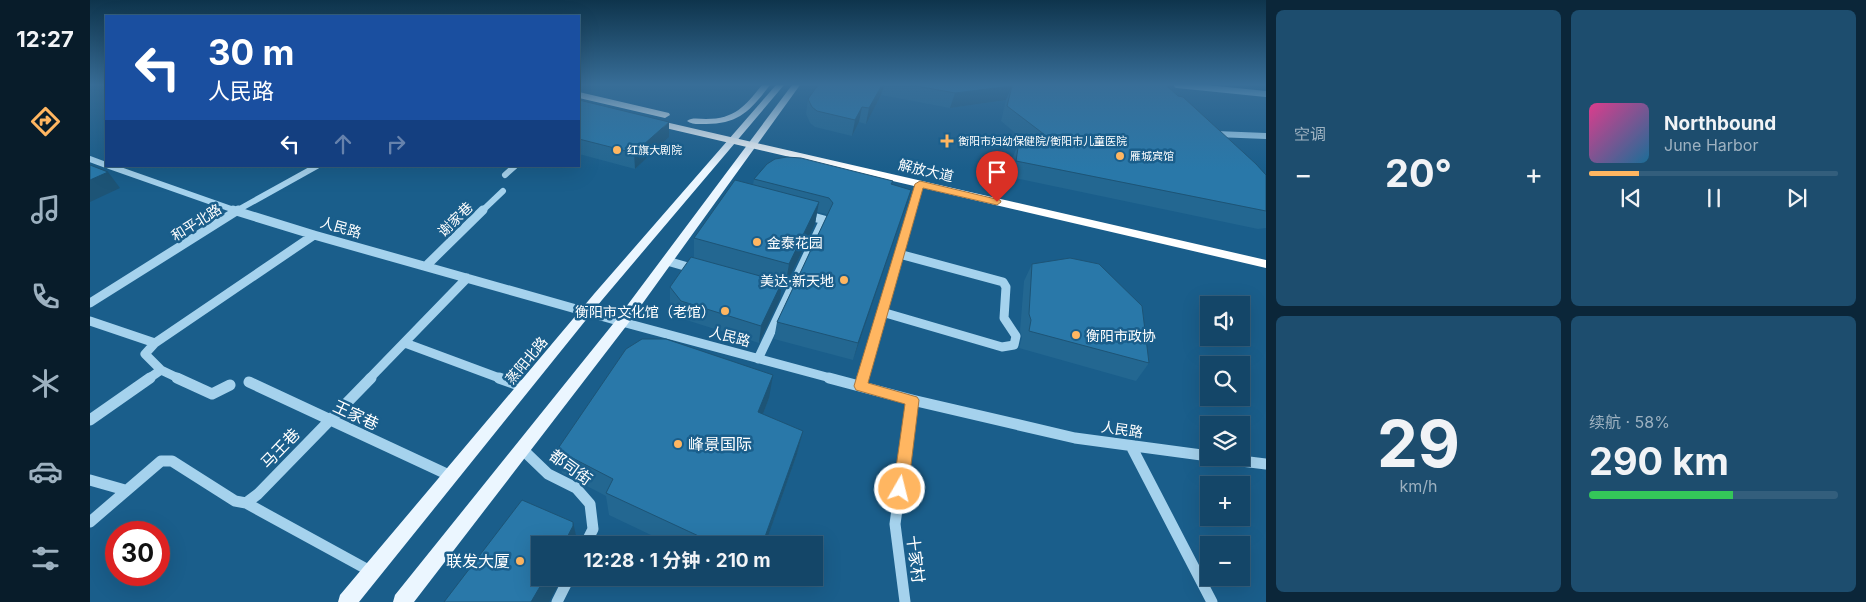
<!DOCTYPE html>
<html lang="zh">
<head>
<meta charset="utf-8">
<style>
	:root { --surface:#144668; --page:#1d4d6e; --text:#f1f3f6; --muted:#9db1c0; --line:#335e7c; --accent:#ffb661 }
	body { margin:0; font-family:Inter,"Noto Sans SC",sans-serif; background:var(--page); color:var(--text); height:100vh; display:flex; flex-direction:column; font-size:19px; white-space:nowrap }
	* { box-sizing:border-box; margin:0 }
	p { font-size:16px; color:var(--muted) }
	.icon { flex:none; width:28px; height:28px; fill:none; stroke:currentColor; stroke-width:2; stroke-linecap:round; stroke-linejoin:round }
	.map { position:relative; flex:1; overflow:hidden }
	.drawer { display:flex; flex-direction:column; gap:10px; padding:10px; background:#0b2639; width:600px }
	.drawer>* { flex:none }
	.guide { position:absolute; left:15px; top:15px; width:475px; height:152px; border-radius:0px; box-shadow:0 5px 20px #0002,0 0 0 1px var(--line); background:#1a4fa0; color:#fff; overflow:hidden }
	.tools { position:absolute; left:1110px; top:296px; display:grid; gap:10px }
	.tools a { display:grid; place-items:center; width:50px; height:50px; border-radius:0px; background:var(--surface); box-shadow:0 5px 20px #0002,0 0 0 1px var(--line); font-size:25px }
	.speed { position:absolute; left:15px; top:521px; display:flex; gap:10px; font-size:25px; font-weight:700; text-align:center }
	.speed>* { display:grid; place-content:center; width:65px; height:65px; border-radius:50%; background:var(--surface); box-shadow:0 5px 20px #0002,0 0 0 1px var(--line); line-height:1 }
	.speed .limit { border:8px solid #d22; background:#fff; color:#111 }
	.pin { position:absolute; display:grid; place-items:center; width:42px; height:42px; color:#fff; margin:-51px -21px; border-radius:50% 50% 50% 0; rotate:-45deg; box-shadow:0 0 5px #0007 }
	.pin .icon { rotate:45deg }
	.me { position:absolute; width:55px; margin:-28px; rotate:8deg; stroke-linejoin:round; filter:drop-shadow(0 0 4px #0008) }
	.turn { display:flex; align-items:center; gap:18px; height:105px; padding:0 20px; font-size:22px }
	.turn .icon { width:65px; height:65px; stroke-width:2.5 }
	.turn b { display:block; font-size:35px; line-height:42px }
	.lanes { display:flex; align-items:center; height:48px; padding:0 20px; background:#0003; justify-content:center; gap:25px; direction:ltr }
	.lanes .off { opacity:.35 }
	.big { font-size:38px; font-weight:700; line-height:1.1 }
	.drawer .widget { flex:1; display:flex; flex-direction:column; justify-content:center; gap:8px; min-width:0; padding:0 18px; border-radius:8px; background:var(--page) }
	.drawer .dial { align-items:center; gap:0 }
	.dial b { font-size:65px; line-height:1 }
	.song { display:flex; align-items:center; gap:15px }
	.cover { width:60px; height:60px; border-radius:8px; background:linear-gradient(135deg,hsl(330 70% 55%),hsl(200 70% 35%)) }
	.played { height:5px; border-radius:2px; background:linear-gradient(90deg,var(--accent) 20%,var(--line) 20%) }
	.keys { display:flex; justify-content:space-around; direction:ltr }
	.heat { display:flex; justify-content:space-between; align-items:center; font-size:28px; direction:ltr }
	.charge { height:8px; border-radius:4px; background:linear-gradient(90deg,#34c759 58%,var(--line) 0) }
	.drawer .tiles { flex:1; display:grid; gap:10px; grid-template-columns:repeat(2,1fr) }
	.trip { position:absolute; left:441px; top:536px; width:292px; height:50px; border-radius:0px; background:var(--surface); box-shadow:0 5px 20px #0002,0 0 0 1px var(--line); font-weight:700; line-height:50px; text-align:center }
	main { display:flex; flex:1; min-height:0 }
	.tab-bar { display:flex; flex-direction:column; width:90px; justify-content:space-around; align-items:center; background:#081c2a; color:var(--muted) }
	.tab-bar .icon { width:35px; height:35px }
	.tab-bar .current { color:var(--accent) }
	.tab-bar b { font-size:22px; color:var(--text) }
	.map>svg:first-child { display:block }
</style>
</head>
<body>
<main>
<nav class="tab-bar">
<b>12:27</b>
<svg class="icon current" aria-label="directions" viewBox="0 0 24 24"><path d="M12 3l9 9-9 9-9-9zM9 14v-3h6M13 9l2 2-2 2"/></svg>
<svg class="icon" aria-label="music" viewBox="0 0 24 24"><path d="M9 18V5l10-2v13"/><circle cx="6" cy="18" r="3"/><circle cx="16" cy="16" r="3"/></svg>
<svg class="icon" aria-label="phone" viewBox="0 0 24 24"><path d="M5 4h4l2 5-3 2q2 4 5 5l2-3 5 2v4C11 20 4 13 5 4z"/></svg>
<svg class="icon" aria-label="climate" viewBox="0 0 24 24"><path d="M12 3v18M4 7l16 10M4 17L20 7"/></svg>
<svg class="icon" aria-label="car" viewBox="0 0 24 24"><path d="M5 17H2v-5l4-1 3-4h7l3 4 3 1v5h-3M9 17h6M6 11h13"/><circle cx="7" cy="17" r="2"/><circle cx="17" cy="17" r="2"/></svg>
<svg class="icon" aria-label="filters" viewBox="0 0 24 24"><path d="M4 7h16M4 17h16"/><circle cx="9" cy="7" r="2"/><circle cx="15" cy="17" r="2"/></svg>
</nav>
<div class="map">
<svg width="1176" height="602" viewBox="0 0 1176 602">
	<rect width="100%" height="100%" fill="#1a5e8b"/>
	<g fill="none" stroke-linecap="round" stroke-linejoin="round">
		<path stroke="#a5d2ed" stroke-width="6" d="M 1087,85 L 1176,94
			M 1126,134 L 1176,136
			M 0,159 L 16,165
			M 19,166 L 147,211
			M 415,175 L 425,166
			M 146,211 L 227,166
			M 392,211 L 413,191
			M 822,211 L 830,184"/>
		<path stroke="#a5d2ed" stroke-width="9" d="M 143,210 L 224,235 L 532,322 L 744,379
			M 577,261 L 605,269
			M 336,266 L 393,210
			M 0,303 L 148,210
			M 792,312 L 912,347 L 924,345 L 926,336 L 914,318 L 916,287 L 913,282 L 809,254
			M 0,321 L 65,343 L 55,354 L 71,370 L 90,379
			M 65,343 L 224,235
			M 315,343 L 412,379
			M 668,359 L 734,220 L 716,215
			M 58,379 L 71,370
			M 279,379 L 377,278
			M 772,379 L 822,210"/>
		<path stroke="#a5d2ed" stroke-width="11" d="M 87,378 L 122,394 L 140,385
			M 409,378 L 434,387
			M 739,378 L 822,400 L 985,438 L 1119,456
			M 159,382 L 361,476
			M 770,386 L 772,378
			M 0,420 L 60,378
			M 1041,446 L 1122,602
			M 432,449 L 458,474 L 486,488 L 500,504 L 503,529 L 495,545
			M 1127,458 L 1176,464
			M 0,480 L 35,490
			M 156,503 L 282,572
			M 0,522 L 71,461 L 82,461 L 145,501 L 156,503 L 168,494 L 281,378
			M 467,602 L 479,578
			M 815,602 L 805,524 L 822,400"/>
		<path fill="#ebf6ff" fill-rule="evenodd" d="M 672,85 L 680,85 C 661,110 649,124 616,124 C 609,124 602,125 597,121 C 602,117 609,119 616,119 C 645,119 655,106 672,85 Z
			M 686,85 L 694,85 L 512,300 L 269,602 L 248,602 L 250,595 L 504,294 Z
			M 702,85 L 710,85 L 537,325 L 324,602 L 303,602 L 305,595 L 527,319 Z"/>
		<path fill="#fff" fill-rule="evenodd" d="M 489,92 L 579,113 L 580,115 L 575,118 L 489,98 Z
			M 558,118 L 1176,260 L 1176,268 L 554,123 L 553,121 Z"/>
	</g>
	<path fill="#236791" d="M 728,85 L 1076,85 L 1176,175 L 1176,228 L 1168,229 L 920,177 L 923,157 L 929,141 L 935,141 L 911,121 L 916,100 L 860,108 L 791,95 L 776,124 L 769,122 L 762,136 L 725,127 L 720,123 L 716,114 L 718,99 Z
		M 489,100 L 579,137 L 545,169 L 489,154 Z
		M 664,179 L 802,184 L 816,206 L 763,360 L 684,339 L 687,322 L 737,216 L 736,214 L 727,212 L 725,224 L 695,287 L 691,286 L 690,299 L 669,343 L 590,318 L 580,304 L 580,287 L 604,258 L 604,238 L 663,185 Z
		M 942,264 L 1059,363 L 1046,381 L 929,348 L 932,337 L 930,331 L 934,281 Z
		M 679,398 L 673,414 L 713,431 L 707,454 L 675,545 L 582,545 L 519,515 L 516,496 L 472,473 L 467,450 Z
		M 650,578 L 663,578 L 661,583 Z"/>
	<path fill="#1d5476" d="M 792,85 L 794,85 L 791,95 L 776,124 L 779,108 Z
		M 922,86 L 916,100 L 860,108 L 865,93 Z
		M 772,107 L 769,122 L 762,136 L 765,120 Z
		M 579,122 L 579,137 L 545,169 L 544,153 Z
		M 18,172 L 30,188 L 0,202 L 0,180 Z
		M 821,190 L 816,206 L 763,360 L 768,343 Z
		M 729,202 L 725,224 L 695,287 L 699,264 Z
		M 692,282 L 690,299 L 669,343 L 671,326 Z
		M 683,375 L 679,398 L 665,435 L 668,412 Z
		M 713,431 L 707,454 L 675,545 L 672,545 Z
		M 483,522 L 488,545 L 473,545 Z
		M 455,578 L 472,578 L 459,602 L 441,602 Z"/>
	<path fill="#2978a9" stroke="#1d5476" d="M 728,85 L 792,85 L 779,108 L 772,107 L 765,120 L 727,111 L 722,107 L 718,99 Z
		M 821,85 L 1076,85 L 1088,96 L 1093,97 L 1166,164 L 1176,175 L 1176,211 L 926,161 L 929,141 L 959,138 L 917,106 L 922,86 L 865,93 Z
		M 489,100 L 579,122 L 544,153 L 489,139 Z
		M 697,157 L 711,158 L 803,181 L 801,184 L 821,190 L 768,343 L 687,322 L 743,203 L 739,198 L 664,179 L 677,164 L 685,159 Z
		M 0,165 L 18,172 L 0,180 Z
		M 645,180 L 729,202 L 699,264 L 604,238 Z
		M 601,257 L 692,282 L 671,326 L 591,301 L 580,287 Z
		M 980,258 L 1009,264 L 1052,306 L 1059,363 L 939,331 L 941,320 L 939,314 L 942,264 Z
		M 552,339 L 576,339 L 683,375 L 668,412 L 713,431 L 672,545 L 628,545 L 516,493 L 523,479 L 467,450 L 536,349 Z
		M 432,500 L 483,522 L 483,526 L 473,545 L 450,545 L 450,578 L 455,578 L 441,602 L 354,602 Z"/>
	<linearGradient id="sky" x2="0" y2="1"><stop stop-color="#0e344c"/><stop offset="0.5" stop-color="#386e98"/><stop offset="1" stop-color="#386e98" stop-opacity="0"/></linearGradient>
	<rect width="1176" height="169" fill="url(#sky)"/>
	<path fill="#ffb661" stroke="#a6763f" d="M 830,181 L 910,200 L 911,202 L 907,205 L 833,188 L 778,383 L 827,397 L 829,400 L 818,489 L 815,494 L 810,496 L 805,494 L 803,489 L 815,404 L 766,390 L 764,386 L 825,184 Z"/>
	<g fill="#ffb661" stroke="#1a5e8b" stroke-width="2">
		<path d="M854.5 133.5h5v5h5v5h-5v5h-5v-5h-5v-5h5z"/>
		<circle cx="527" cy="150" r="5"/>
		<circle cx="1030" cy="156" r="5"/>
		<circle cx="667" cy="242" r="5"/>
		<circle cx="754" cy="280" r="5"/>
		<circle cx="635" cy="311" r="5"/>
		<circle cx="986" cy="335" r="5"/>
		<circle cx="588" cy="444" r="5"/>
		<circle cx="430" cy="561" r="5"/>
	</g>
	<g text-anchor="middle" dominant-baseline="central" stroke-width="5" stroke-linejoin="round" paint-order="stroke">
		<g font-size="11" fill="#fff" stroke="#1a5e8b" text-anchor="start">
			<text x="868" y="141">衡阳市妇幼保健院/衡阳市儿童医院</text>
			<text x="537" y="150">红旗大剧院</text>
			<text x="1040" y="156">雁城宾馆</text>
		</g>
		<g font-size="14" fill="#fff" stroke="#1a5e8b">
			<text transform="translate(836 170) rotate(13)">解放大道</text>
			<text transform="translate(365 219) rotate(-44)">谢家巷</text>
			<text transform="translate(106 222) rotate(-32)">和平北路</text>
			<text transform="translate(251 227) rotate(16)">人民路</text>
			<text transform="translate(640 336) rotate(15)">人民路</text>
			<text transform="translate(436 360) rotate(-50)">蒸阳北路</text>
			<text transform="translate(1032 429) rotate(8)">人民路</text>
		</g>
		<g font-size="14" fill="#fff" stroke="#1a5e8b" text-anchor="start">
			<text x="677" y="242">金泰花园</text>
			<text x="744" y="280" text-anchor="end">美达·新天地</text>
			<text x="625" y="311" text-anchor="end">衡阳市文化馆（老馆）</text>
			<text x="996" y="335">衡阳市政协</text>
		</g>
		<g font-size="16" fill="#fff" stroke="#1a5e8b">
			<text transform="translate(266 415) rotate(25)">王家巷</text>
			<text transform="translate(190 448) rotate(-46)">马王巷</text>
			<text transform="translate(481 467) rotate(36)">都司街</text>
			<text transform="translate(826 559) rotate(83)">十家村</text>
		</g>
		<g font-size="16" fill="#fff" stroke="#1a5e8b" text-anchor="start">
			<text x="598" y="444">峰景国际</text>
			<text x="420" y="561" text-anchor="end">联发大厦</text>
		</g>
	</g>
</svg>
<div class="tools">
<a><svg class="icon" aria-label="sound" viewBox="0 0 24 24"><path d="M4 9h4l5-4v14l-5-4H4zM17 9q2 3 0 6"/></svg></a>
<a><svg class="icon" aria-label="search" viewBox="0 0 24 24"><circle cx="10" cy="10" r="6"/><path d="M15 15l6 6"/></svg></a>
<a><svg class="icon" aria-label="layers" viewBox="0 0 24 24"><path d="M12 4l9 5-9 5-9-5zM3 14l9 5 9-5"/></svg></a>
<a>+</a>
<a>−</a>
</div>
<div class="speed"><div class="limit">30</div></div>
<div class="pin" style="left:907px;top:202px;background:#d93025"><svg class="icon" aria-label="arrive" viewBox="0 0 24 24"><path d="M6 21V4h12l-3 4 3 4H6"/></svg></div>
<svg class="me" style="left:810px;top:489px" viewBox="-20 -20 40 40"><circle r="17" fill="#ffb661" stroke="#fff" stroke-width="3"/><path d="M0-11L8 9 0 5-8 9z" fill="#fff"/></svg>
<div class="trip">12:28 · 1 分钟 · 210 m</div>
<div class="guide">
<div class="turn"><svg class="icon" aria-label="left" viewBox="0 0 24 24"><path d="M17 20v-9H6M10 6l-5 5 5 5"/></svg><div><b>30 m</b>人民路</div></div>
<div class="lanes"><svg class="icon" aria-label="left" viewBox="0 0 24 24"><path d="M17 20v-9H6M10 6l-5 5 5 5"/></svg><svg class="icon off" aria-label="ahead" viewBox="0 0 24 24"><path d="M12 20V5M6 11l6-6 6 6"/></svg><svg class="icon off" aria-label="right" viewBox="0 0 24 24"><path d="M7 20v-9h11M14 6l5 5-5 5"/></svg></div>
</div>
</div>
<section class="drawer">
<div class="tiles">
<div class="widget"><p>空调</p>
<div class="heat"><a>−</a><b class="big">20°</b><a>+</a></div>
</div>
<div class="widget">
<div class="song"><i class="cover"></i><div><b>Northbound</b><p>June Harbor</p></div></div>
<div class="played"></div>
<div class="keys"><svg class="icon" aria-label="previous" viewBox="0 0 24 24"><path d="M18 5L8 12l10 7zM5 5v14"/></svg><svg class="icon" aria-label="pause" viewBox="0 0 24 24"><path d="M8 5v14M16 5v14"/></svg><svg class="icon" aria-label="next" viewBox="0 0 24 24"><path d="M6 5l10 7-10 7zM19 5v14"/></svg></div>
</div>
<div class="widget dial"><b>29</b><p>km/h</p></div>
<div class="widget"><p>续航 · 58%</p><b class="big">290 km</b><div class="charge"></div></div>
</div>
</section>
</main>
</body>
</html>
